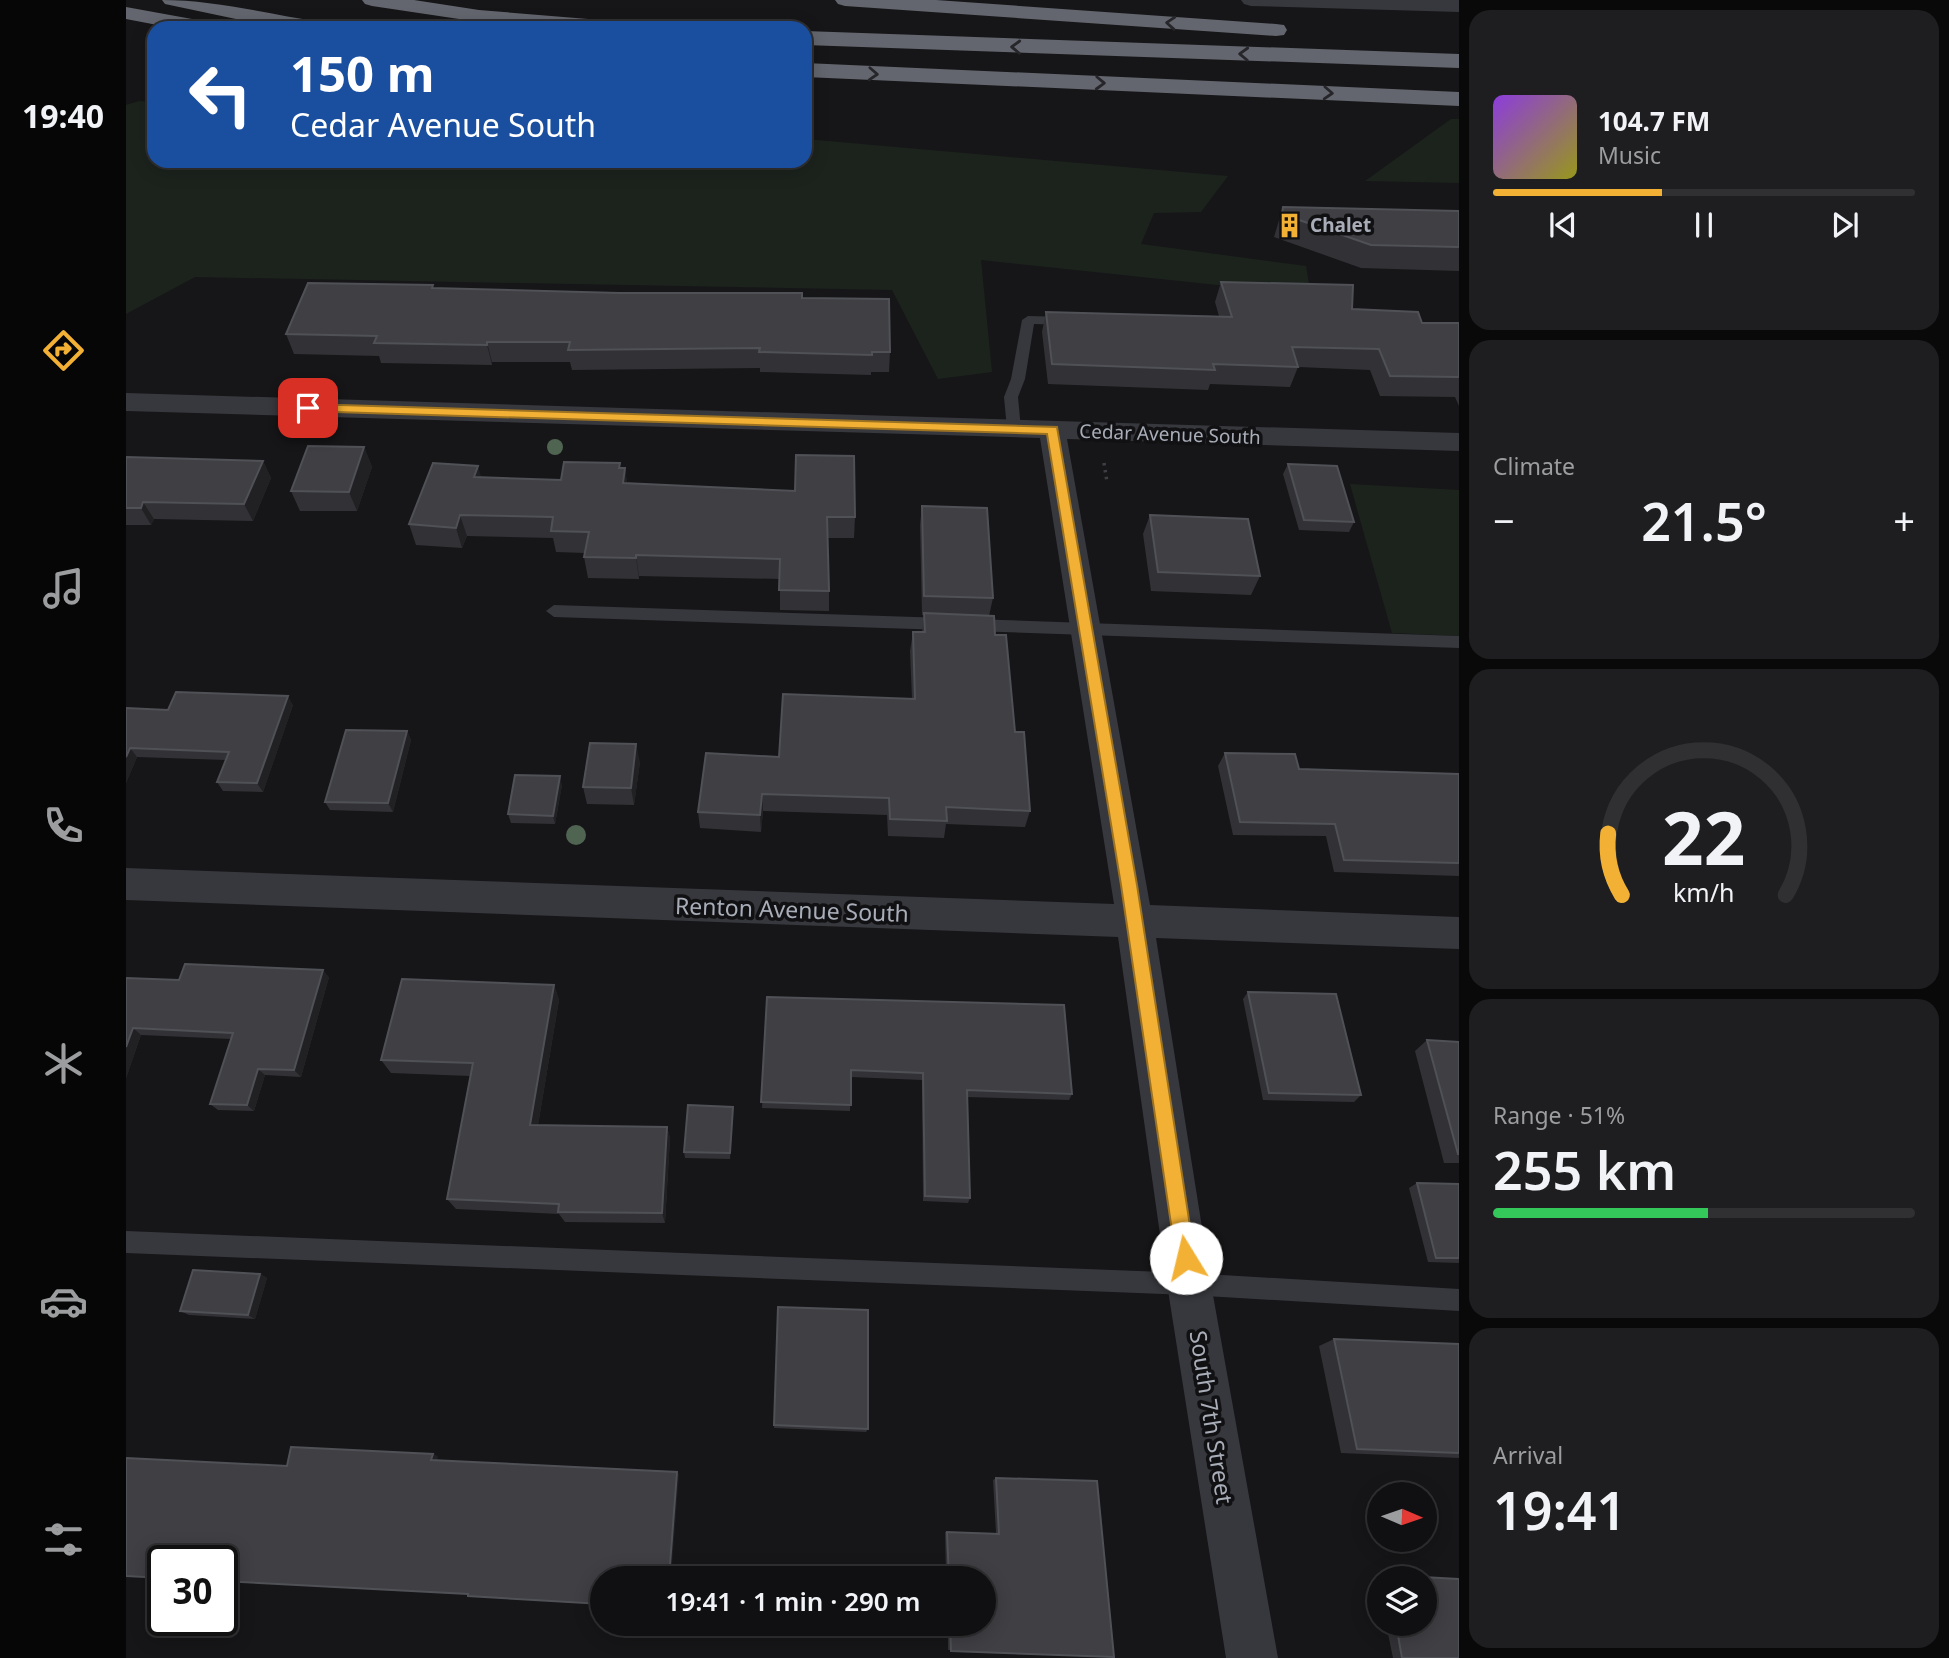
<!DOCTYPE html>
<html lang="en">
<head>
<meta charset="utf-8">
<style>
	:root { --surface:#101012; --page:#1e1e20; --text:#f1f3f6; --muted:#9c9d9f; --line:#303032; --accent:#f2b134 }
	body { margin:0; font-family:"Noto Sans",sans-serif; background:var(--page); color:var(--text); height:100vh; display:flex; flex-direction:column; font-size:26px; white-space:nowrap }
	* { box-sizing:border-box; margin:0 }
	p { font-size:23px; color:var(--muted) }
	.icon { flex:none; width:38px; height:38px; fill:none; stroke:currentColor; stroke-width:2; stroke-linecap:round; stroke-linejoin:round }
	.map { position:relative; flex:1; overflow:hidden }
	.sheet { display:flex; flex-direction:column; gap:10px; padding:10px; background:#09090a; width:490px }
	.sheet>* { flex:none }
	.guide { position:absolute; left:21px; top:21px; width:665px; height:147px; border-radius:21px; box-shadow:0 4px 18px #0003,0 0 0 2px var(--line); background:#1a4fa0; color:#fff; overflow:hidden }
	.needle { width:46px; rotate:92deg }
	.controls { position:absolute; left:1241px; top:1482px; display:grid; gap:14px }
	.controls a { display:grid; place-items:center; width:70px; height:70px; border-radius:50%; background:var(--surface); box-shadow:0 4px 18px #0003,0 0 0 2px var(--line); font-size:35px }
	.speed { position:absolute; left:21px; top:1545px; display:flex; gap:14px; font-size:35px; font-weight:700; text-align:center }
	.speed>* { display:grid; place-content:center; width:91px; height:91px; border-radius:50%; background:var(--surface); box-shadow:0 4px 18px #0003,0 0 0 2px var(--line); line-height:1 }
	.speed .limit { border:4px solid #111; border-radius:10px; background:#fff; color:#111 }
	.pin { position:absolute; display:grid; place-items:center; width:60px; height:60px; color:#fff; margin:-30px; border-radius:14px; box-shadow:0 4px 10px #0006 }
	.me { position:absolute; width:77px; margin:-38px; rotate:351deg; stroke-linejoin:round; filter:drop-shadow(0 0 5px #0008) }
	.turn { display:flex; align-items:center; gap:24px; height:147px; padding:0 28px; font-size:32px }
	.turn .icon { width:91px; height:91px; stroke-width:2.5 }
	.turn b { display:block; font-size:49px; line-height:60px }
	.big { font-size:52px; font-weight:600; line-height:1.1 }
	.sheet .card { flex:1; display:flex; flex-direction:column; justify-content:center; gap:10px; min-width:0; padding:0 24px; border-radius:21px; background:var(--page) }
	.sheet .dial { align-items:center; gap:0 }
	.dial svg { height:182px; overflow:visible; fill:none; stroke:var(--line); stroke-width:7; stroke-linecap:round; text-anchor:middle }
	.dial text { fill:var(--text); stroke:none }
	.song { display:flex; align-items:center; gap:21px }
	.cover { width:84px; height:84px; border-radius:10px; background:linear-gradient(135deg,hsl(270 70% 55%),hsl(60 70% 35%)) }
	.played { height:7px; border-radius:4px; background:linear-gradient(90deg,var(--accent) 40%,var(--line) 40%) }
	.keys { display:flex; justify-content:space-around; direction:ltr }
	.heat { display:flex; justify-content:space-between; align-items:center; font-size:38px; direction:ltr }
	.charge { height:10px; border-radius:5px; background:linear-gradient(90deg,#34c759 51%,var(--line) 0) }
	.trip { position:absolute; left:464px; top:1566px; width:406px; height:70px; border-radius:35px; background:var(--surface); box-shadow:0 4px 18px #0003,0 0 0 2px var(--line); font-weight:600; line-height:70px; text-align:center }
	main { display:flex; flex:1; min-height:0 }
	.tab-bar { display:flex; flex-direction:column; width:126px; justify-content:space-around; align-items:center; background:#060607; color:var(--muted) }
	.tab-bar .icon { width:49px; height:49px }
	.tab-bar .active { color:var(--accent) }
	.tab-bar b { font-size:32px; color:var(--text) }
	.map>svg:first-child { display:block }
</style>
</head>
<body>
<main>
<nav class="tab-bar">
<b>19:40</b>
<svg class="icon active" aria-label="directions" viewBox="0 0 24 24"><path d="M12 3l9 9-9 9-9-9zM9 14v-3h6M13 9l2 2-2 2"/></svg>
<svg class="icon" aria-label="music" viewBox="0 0 24 24"><path d="M9 18V5l10-2v13"/><circle cx="6" cy="18" r="3"/><circle cx="16" cy="16" r="3"/></svg>
<svg class="icon" aria-label="phone" viewBox="0 0 24 24"><path d="M5 4h4l2 5-3 2q2 4 5 5l2-3 5 2v4C11 20 4 13 5 4z"/></svg>
<svg class="icon" aria-label="climate" viewBox="0 0 24 24"><path d="M12 3v18M4 7l16 10M4 17L20 7"/></svg>
<svg class="icon" aria-label="car" viewBox="0 0 24 24"><path d="M5 17H2v-5l4-1 3-4h7l3 4 3 1v5h-3M9 17h6M6 11h13"/><circle cx="7" cy="17" r="2"/><circle cx="17" cy="17" r="2"/></svg>
<svg class="icon" aria-label="filters" viewBox="0 0 24 24"><path d="M4 7h16M4 17h16"/><circle cx="9" cy="7" r="2"/><circle cx="15" cy="17" r="2"/></svg>
</nav>
<div class="map">
<svg width="1333" height="1658" viewBox="0 0 1333 1658">
	<rect width="100%" height="100%" fill="#161618"/>
	<path fill="#1c231d" d="M 13,101 L 28,102 L 28,161 L 679,161 L 679,139 L 1102,176 L 1075,212 L 1028,213 L 1015,244 L 1180,266 L 1185,295 L 855,260 L 866,372 L 812,379 L 766,290 L 69,277 L 0,314 L 0,105 Z
		M 1325,119 L 1333,119 L 1333,183 L 1239,181 Z
		M 1224,484 L 1333,490 L 1333,636 L 1266,633 Z"/>
	<g fill="none" stroke-linecap="round" stroke-linejoin="round">
		<path stroke="#3d3f44" stroke-width="3.5" stroke-dasharray="2.5 4.5" stroke-linecap="butt" d="M 978,463 L 981,482"/>
		<path fill="#37383d" fill-rule="evenodd" d="M 902,316 L 941,317 L 947,321 L 941,325 L 908,324 L 899,379 L 892,397 L 895,429 L 888,433 L 881,429 L 878,397 L 885,379 L 896,320 Z
			M 428,605 L 819,618 L 827,624 L 819,630 L 428,617 L 420,611 Z
			M 847,619 L 1333,636 L 1333,648 L 847,631 L 839,625 Z
			M 0,1231 L 1063,1273 L 1333,1289 L 1333,1311 L 1063,1295 L 0,1253 Z"/>
		<path fill="#37383d" fill-rule="evenodd" d="M 0,393 L 1333,433 L 1333,451 L 941,439 L 1024,905 L 1333,917 L 1333,949 L 1030,938 L 1085,1284 L 1152,1658 L 1100,1658 L 1041,1284 L 992,937 L 0,900 L 0,868 L 988,904 L 914,438 L 0,411 Z"/>
		<path fill="#37383d" fill-rule="evenodd" d="M 1115,0 L 1333,0 L 1333,12 L 1125,6 L 1118,4 Z"/>
		<path fill="#63666e" fill-rule="evenodd" d="M 36,0 C 89,0 142,14 195,22 L 203,23 L 206,28 L 152,28 L 39,4 Z
			M 236,0 L 288,0 L 353,10 L 499,22 L 507,23 L 510,28 L 421,28 L 353,22 L 246,6 L 239,4 Z
			M 709,0 L 810,0 L 1150,24 L 1158,25 L 1161,30 L 1158,35 L 1150,36 L 719,6 L 712,4 Z
			M 0,7 L 77,21 L 85,22 L 88,27 L 47,28 L 0,19 Z
			M 679,31 L 1333,54 L 1333,68 L 679,45 Z
			M 679,63 L 1333,92 L 1333,106 L 679,77 Z"/>
	</g>
	<g fill="#506452">
		<circle cx="429" cy="447" r="8"/>
		<circle cx="450" cy="835" r="10"/>
	</g>
	<path fill="#323236" d="M 1157,207 L 1333,211 L 1333,271 L 1235,268 L 1148,237 Z
		M 1095,282 L 1296,323 L 1333,323 L 1333,406 L 1329,397 L 1254,396 L 1244,370 L 1172,367 L 1164,387 L 1084,384 L 1082,390 L 922,384 L 916,332 L 920,312 L 1093,316 L 1089,302 Z
		M 307,288 L 676,298 L 764,352 L 763,372 L 745,372 L 745,375 L 634,372 L 634,368 L 446,370 L 444,362 L 366,362 L 366,365 L 255,363 L 253,356 L 168,354 L 160,334 Z
		M 238,447 L 246,467 L 231,511 L 174,511 L 165,491 Z
		M 0,457 L 137,461 L 145,478 L 127,521 L 28,519 L 25,525 L 0,525 Z
		M 1162,464 L 1228,522 L 1223,532 L 1173,530 L 1157,474 Z
		M 494,468 L 499,468 L 501,484 L 729,517 L 728,538 L 701,538 L 703,591 L 703,611 L 654,610 L 654,579 L 513,576 L 513,579 L 462,578 L 458,557 L 459,553 L 430,552 L 427,538 L 341,536 L 336,548 L 290,545 L 283,524 L 355,478 L 435,480 Z
		M 796,506 L 867,598 L 863,616 L 869,635 L 904,811 L 899,827 L 820,824 L 818,838 L 762,836 L 761,815 L 637,811 L 635,832 L 574,828 L 572,812 L 653,757 L 786,699 L 784,651 L 787,632 L 796,632 L 798,615 L 796,615 L 794,525 Z
		M 1024,515 L 1134,576 L 1125,595 L 1025,591 L 1017,534 Z
		M 167,705 L 137,792 L 97,791 L 91,782 L 100,760 L 11,757 L 0,783 L 0,708 L 42,710 Z
		M 281,731 L 285,740 L 267,812 L 204,810 L 199,802 Z
		M 1099,753 L 1173,769 L 1333,774 L 1333,876 L 1208,872 L 1200,836 L 1107,835 L 1092,766 Z
		M 514,762 L 508,805 L 461,804 L 457,787 Z
		M 436,785 L 429,824 L 385,823 L 382,814 Z
		M 203,977 L 175,1077 L 139,1075 L 128,1111 L 92,1110 L 84,1104 L 105,1039 L 15,1035 L 0,1078 L 0,978 L 53,980 Z
		M 428,985 L 433,1000 L 412,1125 L 541,1127 L 544,1138 L 539,1223 L 439,1222 L 433,1214 L 330,1209 L 321,1199 L 344,1076 L 265,1073 L 255,1060 Z
		M 1122,992 L 1235,1095 L 1228,1102 L 1137,1100 L 1117,999 Z
		M 641,997 L 946,1094 L 943,1100 L 841,1097 L 844,1198 L 842,1203 L 797,1201 L 796,1080 L 725,1077 L 724,1111 L 636,1108 Z
		M 1301,1040 L 1333,1042 L 1333,1163 L 1318,1163 L 1289,1051 Z
		M 607,1107 L 607,1113 L 604,1159 L 559,1158 L 558,1152 Z
		M 1291,1183 L 1333,1184 L 1333,1263 L 1302,1262 L 1283,1188 Z
		M 134,1274 L 141,1278 L 129,1319 L 63,1315 L 54,1311 Z
		M 1208,1339 L 1333,1344 L 1333,1458 L 1215,1453 L 1193,1346 Z
		M 648,1425 L 742,1429 L 740,1432 L 648,1428 Z
		M 870,1478 L 971,1481 L 988,1657 L 822,1650 L 822,1624 L 858,1624 L 858,1578 L 820,1578 L 819,1532 L 821,1532 L 870,1533 L 867,1480 Z
		M 1250,1575 L 1333,1579 L 1333,1658 L 1267,1658 L 1260,1624 L 1298,1624 L 1298,1578 L 1253,1578 L 1253,1589 Z"/>
	<path fill="#212124" d="M 361,342 L 366,362 L 366,365 L 361,345 Z
		M 238,447 L 246,467 L 231,511 L 223,492 Z
		M 137,461 L 145,478 L 127,521 L 118,504 Z
		M 494,463 L 497,483 L 499,468 L 502,489 L 500,505 L 493,468 Z
		M 352,466 L 358,488 L 348,477 Z
		M 17,502 L 28,519 L 25,525 L 15,508 Z
		M 334,515 L 341,536 L 336,548 L 330,528 Z
		M 510,555 L 513,576 L 513,579 L 510,558 Z
		M 162,696 L 167,705 L 137,792 L 131,783 Z
		M 281,731 L 285,740 L 267,812 L 262,803 Z
		M 510,744 L 514,762 L 508,805 L 505,788 Z
		M 4,748 L 11,757 L 0,783 L 0,757 Z
		M 434,776 L 436,785 L 429,824 L 427,816 Z
		M 636,794 L 637,811 L 635,832 L 634,815 Z
		M 197,970 L 203,977 L 175,1077 L 168,1070 Z
		M 428,985 L 433,1000 L 410,1137 L 404,1125 Z
		M 7,1028 L 15,1035 L 0,1078 L 0,1047 Z
		M 132,1069 L 139,1075 L 128,1111 L 121,1105 Z
		M 541,1127 L 544,1138 L 539,1223 L 536,1213 Z
		M 134,1274 L 141,1278 L 129,1319 L 122,1315 Z
		M 307,1454 L 312,1456 L 311,1462 L 305,1460 Z
		M 551,1472 L 553,1474 L 545,1578 L 543,1578 Z"/>
	<path fill="#3f3f44" stroke="#4f5156" stroke-width="2" d="M 1157,207 L 1333,211 L 1333,247 L 1245,245 L 1156,214 Z
		M 1095,282 L 1227,285 L 1226,309 L 1292,312 L 1296,323 L 1333,323 L 1333,377 L 1264,376 L 1253,349 L 1166,347 L 1172,367 L 1087,364 L 1089,370 L 926,364 L 920,312 L 1106,317 Z
		M 182,283 L 307,285 L 306,288 L 493,293 L 676,293 L 676,298 L 763,299 L 764,352 L 746,352 L 746,355 L 633,352 L 634,348 L 442,350 L 444,342 L 361,342 L 361,345 L 248,343 L 251,336 L 160,334 Z
		M 182,446 L 238,447 L 223,492 L 165,491 Z
		M 670,455 L 728,456 L 729,517 L 701,517 L 703,591 L 653,590 L 654,559 L 510,555 L 510,558 L 458,557 L 463,532 L 425,531 L 427,517 L 334,515 L 330,528 L 283,524 L 307,463 L 352,466 L 348,477 L 435,480 L 438,462 L 494,463 L 493,468 L 499,468 L 497,483 L 669,491 Z
		M 0,457 L 137,461 L 118,504 L 17,502 L 15,508 L 0,508 Z
		M 1162,464 L 1211,466 L 1228,522 L 1178,520 Z
		M 796,506 L 861,508 L 867,598 L 798,596 Z
		M 1024,515 L 1122,519 L 1134,576 L 1032,572 Z
		M 798,613 L 868,616 L 869,635 L 880,635 L 889,732 L 898,732 L 904,811 L 820,807 L 821,821 L 764,819 L 763,798 L 636,794 L 634,815 L 572,812 L 580,753 L 653,757 L 657,694 L 789,699 L 787,632 L 799,632 Z
		M 50,692 L 162,696 L 131,783 L 91,782 L 103,752 L 4,748 L 0,757 L 0,708 L 42,710 Z
		M 220,730 L 281,731 L 262,803 L 199,802 Z
		M 464,743 L 510,744 L 505,788 L 457,787 Z
		M 1099,753 L 1169,754 L 1173,769 L 1333,774 L 1333,863 L 1218,860 L 1209,824 L 1114,822 Z
		M 389,775 L 434,776 L 427,816 L 382,814 Z
		M 59,964 L 197,970 L 168,1070 L 132,1069 L 121,1105 L 84,1104 L 107,1033 L 7,1028 L 0,1047 L 0,978 L 53,980 Z
		M 276,979 L 428,985 L 404,1125 L 541,1127 L 536,1213 L 432,1212 L 433,1204 L 321,1199 L 347,1063 L 255,1060 Z
		M 1122,992 L 1210,994 L 1235,1095 L 1143,1093 Z
		M 641,997 L 938,1005 L 946,1094 L 841,1090 L 844,1198 L 799,1196 L 797,1073 L 725,1070 L 725,1105 L 635,1102 Z
		M 1301,1040 L 1333,1042 L 1333,1154 L 1332,1154 Z
		M 562,1105 L 607,1107 L 604,1153 L 558,1152 Z
		M 1291,1183 L 1333,1184 L 1333,1258 L 1310,1258 Z
		M 67,1270 L 134,1274 L 122,1315 L 54,1311 Z
		M 652,1307 L 742,1310 L 742,1429 L 648,1425 Z
		M 1208,1339 L 1333,1344 L 1333,1453 L 1231,1449 Z
		M 165,1447 L 307,1454 L 305,1460 L 551,1472 L 543,1578 L 476,1578 L 476,1604 L 342,1596 L 342,1594 L 96,1581 L 96,1561 L 37,1561 L 37,1578 L 0,1576 L 0,1458 L 161,1466 Z
		M 870,1478 L 971,1481 L 988,1657 L 825,1651 L 824,1624 L 858,1624 L 858,1578 L 823,1578 L 821,1532 L 873,1534 Z
		M 1260,1575 L 1333,1579 L 1333,1658 L 1276,1658 L 1270,1624 L 1298,1624 L 1298,1578 L 1260,1578 Z"/>
	<defs><path id="oneway-chevron" d="M-2-3.5L2.5 0L-2 3.5" fill="none" stroke-width="1.6" stroke-linecap="round" stroke-linejoin="round" transform="scale(1.75)"/></defs>
	<g stroke="#26262a">
		<use href="#oneway-chevron" transform="translate(1045 23) rotate(-176)"/>
		<use href="#oneway-chevron" transform="translate(890 47) rotate(-178)"/>
		<use href="#oneway-chevron" transform="translate(1118 54) rotate(-178)"/>
		<use href="#oneway-chevron" transform="translate(747 74) rotate(3)"/>
		<use href="#oneway-chevron" transform="translate(974 83) rotate(2)"/>
		<use href="#oneway-chevron" transform="translate(1202 93) rotate(3)"/>
	</g>
	<path fill="#f2b134" stroke="#9d7322" stroke-width="2" d="M 182,404 L 931,427 L 1011,885 L 1069,1258 L 1067,1265 L 1060,1268 L 1053,1265 L 1050,1258 L 995,885 L 921,434 L 178,411 L 178,405 Z"/>
	<defs>
		<symbol id="building-bare" viewBox="-9 -9 18 18"><path d="M-4-6H4V6H1V3H-1V6H-4ZM-2.5-4.3h1.7v1.8h-1.7ZM.8-4.3h1.7v1.8H.8ZM-2.5-1h1.7V.8h-1.7ZM.8-1h1.7V.8H.8Z" fill="#f2b134" stroke="#111113" stroke-width="2.5" paint-order="stroke"/></symbol>
	</defs>
	<g fill-rule="evenodd">
		<use href="#building-bare" x="1146" y="208" width="35" height="35"/>
	</g>
	<g text-anchor="middle" dominant-baseline="central" stroke-width="7" stroke-linejoin="round" paint-order="stroke">
		<g font-size="19" font-weight="bold" fill="#a8adb8" stroke="#111113" text-anchor="start">
			<text x="1184" y="225">Chalet</text>
		</g>
		<g font-size="19" fill="#a8adb8" stroke="#111113">
			<text transform="translate(1044 434) rotate(2)">Cedar Avenue South</text>
		</g>
		<g font-size="23" fill="#a8adb8" stroke="#111113">
			<text transform="translate(666 909) rotate(2)">Renton Avenue South</text>
			<text transform="translate(1086 1417) rotate(81)">South 7th Street</text>
		</g>
	</g>
</svg>
<div class="controls">
<a><svg class="needle" viewBox="-14 -14 28 28"><path d="M0-13l5 13h-10z" fill="#e53935"/><path d="M0 13l5-13h-10z" fill="#9c9d9f"/></svg></a>
<a><svg class="icon" aria-label="layers" viewBox="0 0 24 24"><path d="M12 4l9 5-9 5-9-5zM3 14l9 5 9-5"/></svg></a>
</div>
<div class="speed"><div class="limit">30</div></div>
<div class="pin" style="left:182px;top:408px;background:#d93025"><svg class="icon" aria-label="arrive" viewBox="0 0 24 24"><path d="M6 21V4h12l-3 4 3 4H6"/></svg></div>
<svg class="me" style="left:1060px;top:1258px" viewBox="-20 -20 40 40"><circle r="19" fill="#fff"/><path d="M0-13L10 11 0 6-10 11z" fill="#f2b134"/></svg>
<div class="trip">19:41 · 1 min · 290 m</div>
<div class="guide">
<div class="turn"><svg class="icon" aria-label="left" viewBox="0 0 24 24"><path d="M17 20v-9H6M10 6l-5 5 5 5"/></svg><div><b>150 m</b>Cedar Avenue South</div></div>
</div>
</div>
<section class="sheet">
<div class="card">
<div class="song"><i class="cover"></i><div><b>104.7 FM</b><p>Music</p></div></div>
<div class="played"></div>
<div class="keys"><svg class="icon" aria-label="previous" viewBox="0 0 24 24"><path d="M18 5L8 12l10 7zM5 5v14"/></svg><svg class="icon" aria-label="pause" viewBox="0 0 24 24"><path d="M8 5v14M16 5v14"/></svg><svg class="icon" aria-label="next" viewBox="0 0 24 24"><path d="M6 5l10 7-10 7zM19 5v14"/></svg></div>
</div>
<div class="card"><p>Climate</p>
<div class="heat"><a>−</a><b class="big">21.5°</b><a>+</a></div>
</div>
<div class="card dial"><svg viewBox="0 0 100 80">
<path d="M14 69A42 42 0 1 1 86 69"/>
<path d="M14 69A42 42 0 0 1 8 42" stroke="#f2b134"/>
<text x="50" y="56" font-size="32" font-weight="700">22</text>
<text x="50" y="72" font-size="11">km/h</text>
</svg></div>
<div class="card"><p>Range · 51%</p><b class="big">255 km</b><div class="charge"></div></div>
<div class="card"><p>Arrival</p><b class="big">19:41</b></div>
</section>
</main>
</body>
</html>
